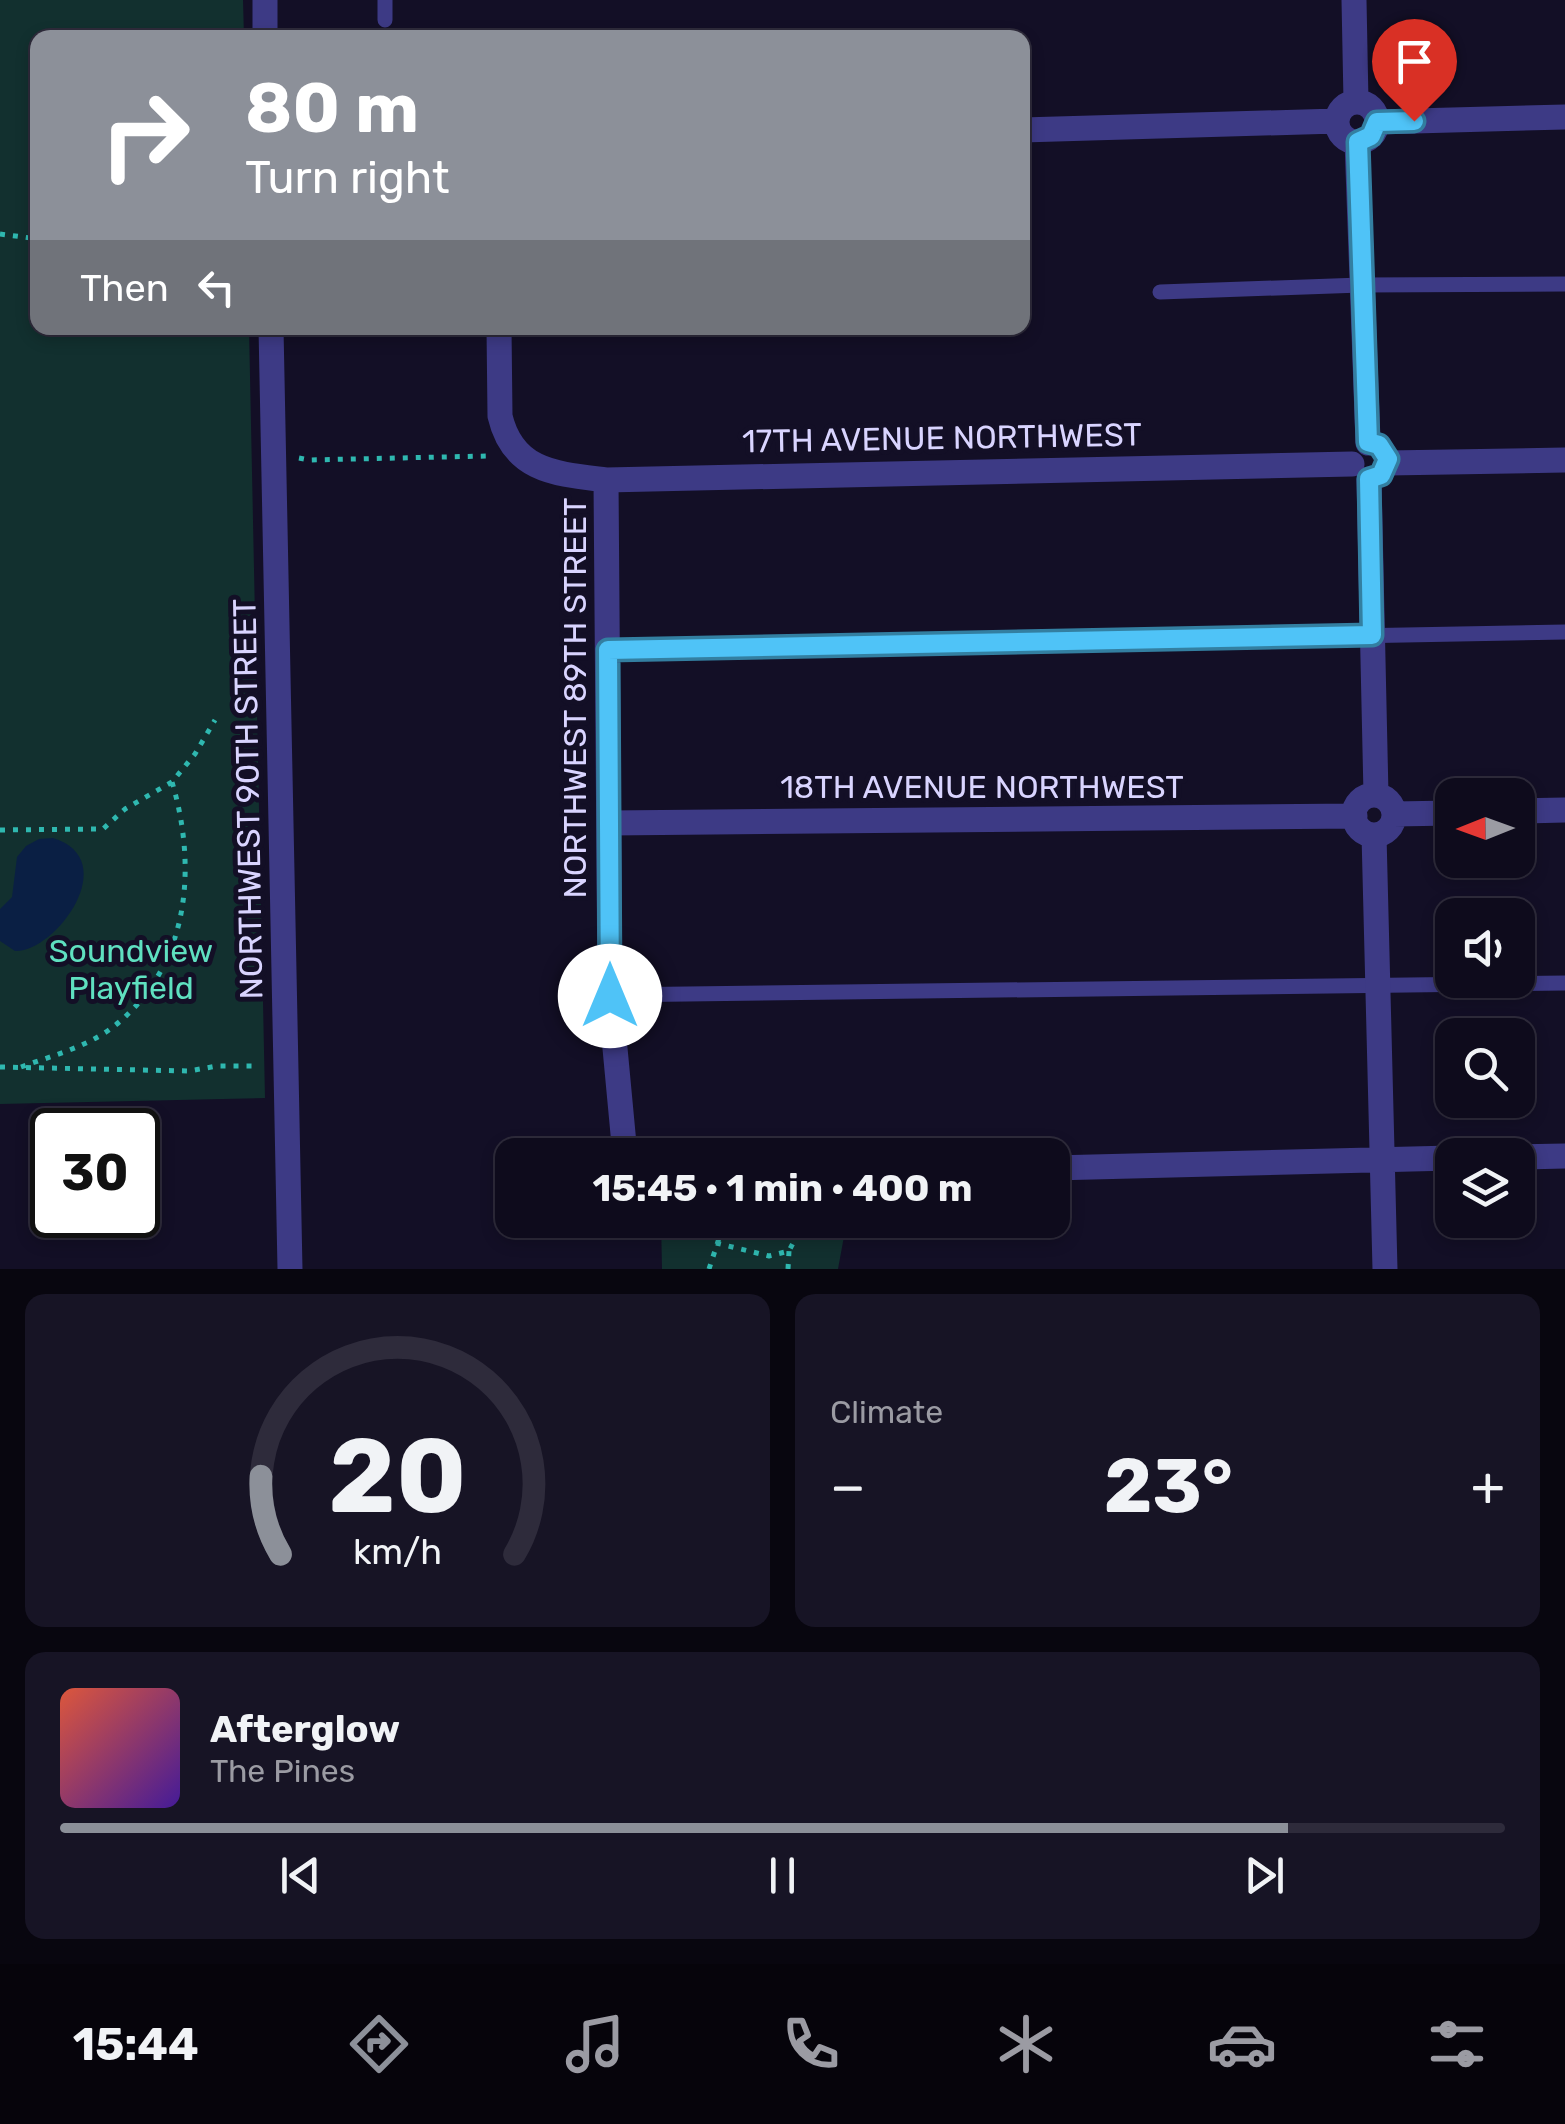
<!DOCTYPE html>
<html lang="en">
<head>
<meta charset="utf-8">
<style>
	:root { --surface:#0e0b1c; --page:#171425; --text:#f1f3f6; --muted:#9b9ba3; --line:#2e2b3b; --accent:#8c9099 }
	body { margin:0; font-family:Rubik,sans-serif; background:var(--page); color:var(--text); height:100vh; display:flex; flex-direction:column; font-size:38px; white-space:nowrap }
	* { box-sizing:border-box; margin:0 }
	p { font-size:32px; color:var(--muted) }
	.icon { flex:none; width:55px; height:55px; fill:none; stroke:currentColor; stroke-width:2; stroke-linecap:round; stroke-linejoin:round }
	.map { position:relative; height:1269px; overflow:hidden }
	.panel { display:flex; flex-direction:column; gap:25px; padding:25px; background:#08060f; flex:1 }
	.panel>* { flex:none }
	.hud { position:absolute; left:30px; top:30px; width:1000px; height:305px; border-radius:20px; box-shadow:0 5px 15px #0003,0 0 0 2px var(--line); background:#8c9099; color:#fff; overflow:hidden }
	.needle { width:65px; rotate:269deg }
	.fabs { position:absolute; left:1435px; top:778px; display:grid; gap:20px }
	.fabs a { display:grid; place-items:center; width:100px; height:100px; border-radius:20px; background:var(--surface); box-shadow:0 5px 15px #0003,0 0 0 2px var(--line); font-size:50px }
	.speed { position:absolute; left:30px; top:1108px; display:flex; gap:20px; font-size:50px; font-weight:700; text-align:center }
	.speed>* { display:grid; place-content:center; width:130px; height:130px; border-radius:50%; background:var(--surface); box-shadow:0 5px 15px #0003,0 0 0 2px var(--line); line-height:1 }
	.speed .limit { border:5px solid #111; border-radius:15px; background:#fff; color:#111 }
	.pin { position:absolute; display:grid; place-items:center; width:85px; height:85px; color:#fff; margin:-102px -42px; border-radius:50% 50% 50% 0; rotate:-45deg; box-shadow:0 0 10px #0007 }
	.pin .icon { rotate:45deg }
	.me { position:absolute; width:110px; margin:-55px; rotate:0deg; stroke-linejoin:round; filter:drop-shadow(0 0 8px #0008) }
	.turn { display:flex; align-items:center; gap:35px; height:210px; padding:0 50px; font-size:45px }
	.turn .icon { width:130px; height:130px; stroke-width:2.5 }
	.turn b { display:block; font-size:70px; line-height:85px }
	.then { display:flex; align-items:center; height:95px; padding:0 50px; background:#0003; gap:20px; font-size:38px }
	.big { font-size:75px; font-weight:700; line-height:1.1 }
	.panel .card { flex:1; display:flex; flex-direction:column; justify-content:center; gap:15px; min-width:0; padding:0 35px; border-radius:20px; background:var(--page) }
	.panel .dial { align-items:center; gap:0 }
	.dial svg { height:260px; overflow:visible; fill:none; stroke:var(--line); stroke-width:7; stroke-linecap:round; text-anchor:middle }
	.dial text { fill:var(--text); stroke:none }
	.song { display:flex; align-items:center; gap:30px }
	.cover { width:120px; height:120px; border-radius:15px; background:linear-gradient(135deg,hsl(10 70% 55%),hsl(260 70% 35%)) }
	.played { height:10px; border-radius:5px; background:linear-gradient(90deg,var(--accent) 85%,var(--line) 85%) }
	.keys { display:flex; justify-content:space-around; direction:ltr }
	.heat { display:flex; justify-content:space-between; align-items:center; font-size:55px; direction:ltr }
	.panel .tiles { flex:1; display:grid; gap:25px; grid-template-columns:1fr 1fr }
	.card:last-child { grid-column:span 2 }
	.trip { position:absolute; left:495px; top:1138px; width:575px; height:100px; border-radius:20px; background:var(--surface); box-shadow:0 5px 15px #0003,0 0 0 2px var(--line); font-weight:700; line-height:100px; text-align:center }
	.tab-bar { display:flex; height:160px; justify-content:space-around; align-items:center; background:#06040b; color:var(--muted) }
	.tab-bar .icon { width:70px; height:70px }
	.tab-bar .active { color:var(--accent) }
	.tab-bar b { font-size:45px; color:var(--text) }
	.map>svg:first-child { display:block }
</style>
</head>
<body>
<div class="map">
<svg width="1565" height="1269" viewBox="0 0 1565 1269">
	<rect width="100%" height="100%" fill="#130f26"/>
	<path fill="#12302f" d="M 0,0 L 243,0 L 244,37 L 38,38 L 38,328 L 249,328 L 265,1098 L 0,1104 Z
		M 661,1220 L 847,1220 L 838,1269 L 662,1269 Z"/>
	<path fill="#0a1f44" d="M 53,838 C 124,860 55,953 15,951 L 0,941 L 0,909 L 12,897 L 17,857 L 26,846 L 39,839 Z"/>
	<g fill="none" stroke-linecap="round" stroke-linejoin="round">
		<path stroke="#2fb8b0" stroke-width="5" stroke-dasharray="5 8" stroke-linecap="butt" d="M 0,234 L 38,239
			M 299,458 L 309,460 L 487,456
			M 0,830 L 103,829 L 125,809 L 172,782 L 195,754 L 215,720
			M 0,1067 L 189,1071 L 217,1066 L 253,1066
			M 21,1067 C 51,1056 87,1047 113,1027 C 189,968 198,869 172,782
			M 797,1235 L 817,1229 L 832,1220
			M 716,1243 L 769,1256 L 789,1251 L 798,1233 L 791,1220
			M 709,1269 L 725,1220
			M 788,1269 L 789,1251"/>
		<path stroke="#3d3a85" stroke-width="15" d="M 385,0 L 385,20
			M 1160,292 L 1361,285 L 1565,284
			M 608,650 L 1565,632
			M 610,995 L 1565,983"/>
		<path stroke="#3d3a85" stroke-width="25" d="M 265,0 L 265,38
			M 1354,0 L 1356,101
			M1337 122a20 20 0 1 1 40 0a20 20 0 1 1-40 0Z
			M 1377,122 L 1565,117
			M 1022,130 L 1337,121
			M 1357,142 L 1368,443
			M 271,328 L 290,1269
			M 499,328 L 500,416 C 513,472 557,474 606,480 L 1352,464
			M 1388,463 L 1565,460
			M 1369,479 L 1376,795
			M 606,480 L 610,995 L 625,1155
			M1354 815a20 20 0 1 1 40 0a20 20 0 1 1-40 0Z
			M 1518,811 L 1565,810
			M 1394,814 L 1452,813
			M 610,823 L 1355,816
			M 1374,835 L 1385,1269
			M 1518,1157 L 1565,1156
			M 1052,1168 L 1452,1158
			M 629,1220 L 631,1226"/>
	</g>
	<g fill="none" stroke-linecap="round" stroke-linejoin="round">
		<defs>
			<path id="route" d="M 610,996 L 608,650 L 1372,635 L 1369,479 L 1381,475 L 1388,459 L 1379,445 L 1368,442 L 1358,142 L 1371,136 L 1377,122 L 1414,121"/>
		</defs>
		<use href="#route" stroke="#337fa1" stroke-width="25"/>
		<use href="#route" stroke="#4fc3f7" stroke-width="18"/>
	</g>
	<g text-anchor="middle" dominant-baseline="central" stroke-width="10" stroke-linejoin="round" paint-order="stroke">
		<g font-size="32" fill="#d9d4ff" stroke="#130f26">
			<text transform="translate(942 438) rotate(-1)">17TH AVENUE NORTHWEST</text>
			<text transform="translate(575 698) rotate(-90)">NORTHWEST 89TH STREET</text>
			<text x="982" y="787">18TH AVENUE NORTHWEST</text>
			<text transform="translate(248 799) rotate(-91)">NORTHWEST 90TH STREET</text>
		</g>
		<g font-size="32" fill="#5fe0c0" stroke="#130f26">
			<text x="131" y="951">Soundview<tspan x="131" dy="37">Playfield</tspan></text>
		</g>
	</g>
</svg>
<div class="fabs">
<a><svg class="needle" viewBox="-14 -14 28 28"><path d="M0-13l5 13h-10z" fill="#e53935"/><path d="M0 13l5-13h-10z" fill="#9b9ba3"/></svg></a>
<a><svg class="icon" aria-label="sound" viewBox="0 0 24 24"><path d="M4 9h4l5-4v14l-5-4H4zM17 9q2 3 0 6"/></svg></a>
<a><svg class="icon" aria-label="search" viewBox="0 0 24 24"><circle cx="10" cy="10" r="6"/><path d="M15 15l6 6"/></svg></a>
<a><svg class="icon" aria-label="layers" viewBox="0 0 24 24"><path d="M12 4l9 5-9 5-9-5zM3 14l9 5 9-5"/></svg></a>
</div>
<div class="speed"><div class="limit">30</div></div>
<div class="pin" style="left:1414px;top:121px;background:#d93025"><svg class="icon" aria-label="arrive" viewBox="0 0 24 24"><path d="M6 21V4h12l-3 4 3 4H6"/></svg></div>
<svg class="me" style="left:610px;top:996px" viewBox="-20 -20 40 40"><circle r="19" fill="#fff"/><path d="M0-13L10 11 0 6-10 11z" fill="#4fc3f7"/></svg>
<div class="trip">15:45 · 1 min · 400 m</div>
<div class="hud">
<div class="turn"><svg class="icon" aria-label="right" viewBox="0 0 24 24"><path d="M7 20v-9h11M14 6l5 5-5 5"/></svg><div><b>80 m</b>Turn right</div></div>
<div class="then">Then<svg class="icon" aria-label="left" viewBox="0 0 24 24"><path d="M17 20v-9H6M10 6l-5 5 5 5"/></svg></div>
</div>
</div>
<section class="panel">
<div class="tiles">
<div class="card dial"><svg viewBox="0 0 100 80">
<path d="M14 69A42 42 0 1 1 86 69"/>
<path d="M14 69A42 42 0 0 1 8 45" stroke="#8c9099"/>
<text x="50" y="56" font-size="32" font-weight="700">20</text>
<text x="50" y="72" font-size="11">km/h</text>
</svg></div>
<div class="card"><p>Climate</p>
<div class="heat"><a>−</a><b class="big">23°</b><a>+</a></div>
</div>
<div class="card">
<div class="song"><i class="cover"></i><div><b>Afterglow</b><p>The Pines</p></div></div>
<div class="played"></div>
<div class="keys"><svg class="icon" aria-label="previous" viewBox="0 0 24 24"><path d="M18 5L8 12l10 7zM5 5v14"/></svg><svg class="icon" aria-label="pause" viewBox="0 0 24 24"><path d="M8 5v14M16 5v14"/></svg><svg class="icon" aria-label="next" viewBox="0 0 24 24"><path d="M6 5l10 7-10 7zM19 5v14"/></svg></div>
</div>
</div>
</section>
<nav class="tab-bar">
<b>15:44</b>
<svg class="icon active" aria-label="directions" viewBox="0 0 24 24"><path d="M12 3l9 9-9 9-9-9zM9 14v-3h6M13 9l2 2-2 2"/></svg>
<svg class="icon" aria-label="music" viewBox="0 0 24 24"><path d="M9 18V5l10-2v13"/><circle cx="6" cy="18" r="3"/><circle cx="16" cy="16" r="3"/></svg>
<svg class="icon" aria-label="phone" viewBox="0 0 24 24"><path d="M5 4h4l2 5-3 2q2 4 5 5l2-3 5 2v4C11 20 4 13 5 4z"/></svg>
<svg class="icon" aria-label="climate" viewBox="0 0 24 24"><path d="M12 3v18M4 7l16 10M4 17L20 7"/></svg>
<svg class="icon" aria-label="car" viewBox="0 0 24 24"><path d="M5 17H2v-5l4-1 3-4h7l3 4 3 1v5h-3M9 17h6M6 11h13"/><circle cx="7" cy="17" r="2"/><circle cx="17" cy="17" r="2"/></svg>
<svg class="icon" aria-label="filters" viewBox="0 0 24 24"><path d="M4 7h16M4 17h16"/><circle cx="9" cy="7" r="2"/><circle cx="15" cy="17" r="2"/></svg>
</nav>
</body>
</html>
